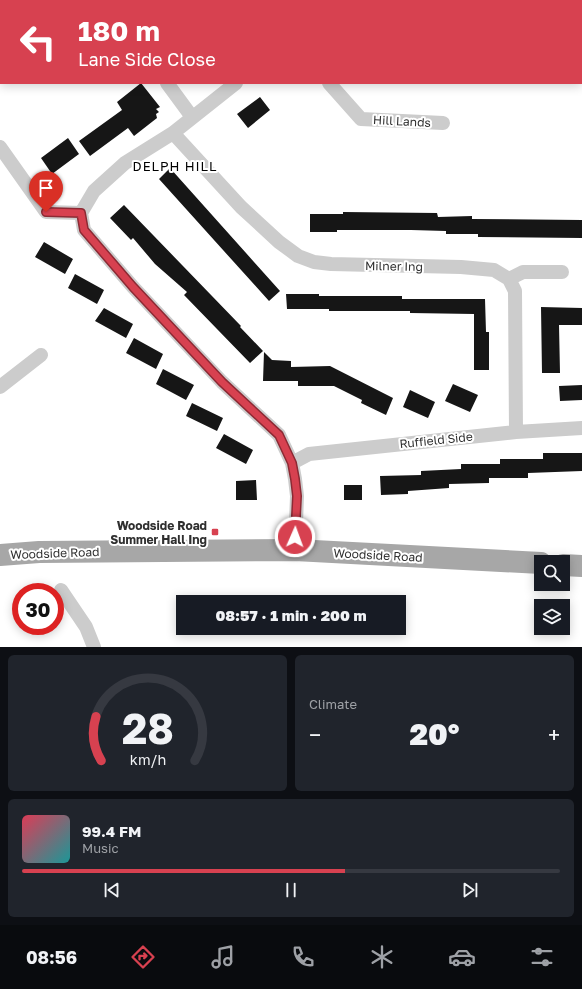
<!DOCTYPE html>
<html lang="en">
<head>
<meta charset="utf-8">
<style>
	:root { --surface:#171b24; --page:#20242c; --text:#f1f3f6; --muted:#9ea1a6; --line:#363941; --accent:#d74150 }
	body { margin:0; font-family:"Golos Text",sans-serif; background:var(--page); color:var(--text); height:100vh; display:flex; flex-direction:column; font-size:15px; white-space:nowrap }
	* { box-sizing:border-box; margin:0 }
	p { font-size:13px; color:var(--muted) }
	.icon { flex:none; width:22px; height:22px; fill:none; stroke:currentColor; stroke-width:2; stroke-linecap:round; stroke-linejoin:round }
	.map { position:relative; height:647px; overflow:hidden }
	.side { display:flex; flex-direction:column; gap:8px; padding:8px; background:#0d0f14; flex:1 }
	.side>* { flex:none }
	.banner { position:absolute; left:0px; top:0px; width:582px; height:84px; box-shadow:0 2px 10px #0003; background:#d74150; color:#fff; overflow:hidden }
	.fabs { position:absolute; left:534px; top:555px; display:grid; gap:8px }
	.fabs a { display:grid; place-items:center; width:36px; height:36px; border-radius:0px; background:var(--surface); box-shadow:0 2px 10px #0003; font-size:20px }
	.speed { position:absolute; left:12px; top:583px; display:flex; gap:8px; font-size:20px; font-weight:700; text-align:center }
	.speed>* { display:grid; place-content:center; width:52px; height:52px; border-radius:50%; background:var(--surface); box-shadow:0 2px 10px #0003; line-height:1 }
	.speed .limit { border:6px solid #d22; background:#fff; color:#111 }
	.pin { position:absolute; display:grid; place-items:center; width:34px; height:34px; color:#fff; margin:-41px -17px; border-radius:50% 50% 50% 0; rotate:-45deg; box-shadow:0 0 4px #0007 }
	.pin .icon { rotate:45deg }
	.me { position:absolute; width:44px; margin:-22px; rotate:2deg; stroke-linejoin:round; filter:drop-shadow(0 0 3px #0008) }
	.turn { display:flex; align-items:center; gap:14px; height:84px; padding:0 12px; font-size:18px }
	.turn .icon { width:52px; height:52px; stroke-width:2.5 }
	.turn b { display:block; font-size:28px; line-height:34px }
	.big { font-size:30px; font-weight:800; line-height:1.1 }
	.side .tile { flex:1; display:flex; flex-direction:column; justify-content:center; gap:6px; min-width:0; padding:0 14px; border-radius:6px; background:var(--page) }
	.side .dial { align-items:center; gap:0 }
	.dial svg { height:104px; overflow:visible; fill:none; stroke:var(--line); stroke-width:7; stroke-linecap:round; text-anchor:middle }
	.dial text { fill:var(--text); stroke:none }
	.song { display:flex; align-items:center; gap:12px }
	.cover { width:48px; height:48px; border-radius:6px; background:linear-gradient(135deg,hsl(350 70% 55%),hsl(180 70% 35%)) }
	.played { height:4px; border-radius:2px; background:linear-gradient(90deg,var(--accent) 60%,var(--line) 60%) }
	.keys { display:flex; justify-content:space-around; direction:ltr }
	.heat { display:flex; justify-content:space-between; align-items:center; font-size:22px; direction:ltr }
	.side .tiles { flex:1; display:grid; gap:8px; grid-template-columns:1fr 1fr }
	.tile:last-child { grid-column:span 2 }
	.trip { position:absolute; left:176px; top:595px; width:230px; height:40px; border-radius:0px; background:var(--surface); box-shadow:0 2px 10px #0003; font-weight:800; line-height:40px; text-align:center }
	.tabs { display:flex; height:64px; justify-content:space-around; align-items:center; background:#090b0e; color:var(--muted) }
	.tabs .icon { width:28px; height:28px }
	.tabs .selected { color:var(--accent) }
	.tabs b { font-size:18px; color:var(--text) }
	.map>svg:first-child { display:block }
</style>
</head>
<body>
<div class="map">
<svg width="582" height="647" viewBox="0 0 582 647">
	<rect width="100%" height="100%" fill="#fff"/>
	<path fill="#161616" d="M 141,83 L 160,107 L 156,109 L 159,112 L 156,114 L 157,118 L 134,136 L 128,128 L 90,156 L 79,141 L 122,110 L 117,102 Z
		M 260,97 L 270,110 L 248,128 L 237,114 Z
		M 68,138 L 79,154 L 52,174 L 41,158 Z
		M 170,168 L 280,291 L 269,301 L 159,179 Z
		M 124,205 L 241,326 L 240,327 L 263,351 L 250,363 L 184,295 L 187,292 L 155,264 L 133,238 L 131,240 L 110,218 Z
		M 343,212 L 437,213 L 438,217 L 472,216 L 472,219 L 582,220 L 582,238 L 478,237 L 478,234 L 446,234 L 446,231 L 411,230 L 337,230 L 337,232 L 310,232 L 310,214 L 343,214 Z
		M 44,242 L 73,259 L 65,274 L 35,257 Z
		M 75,274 L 104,290 L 97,304 L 68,288 Z
		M 286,294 L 319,294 L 319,296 L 402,296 L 402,299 L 485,299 L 486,332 L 489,332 L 489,370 L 474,370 L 474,314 L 410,313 L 410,311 L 329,311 L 329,309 L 287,309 Z
		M 541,307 L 582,308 L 582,325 L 559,325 L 560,373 L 542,373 Z
		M 104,308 L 133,324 L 126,338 L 95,321 Z
		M 134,338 L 163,354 L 156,369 L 126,353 Z
		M 264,352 L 272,360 L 291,361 L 291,367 L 330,366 L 393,398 L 386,415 L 361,403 L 362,400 L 334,386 L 298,386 L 298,381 L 263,381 Z
		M 163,369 L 194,385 L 186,400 L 156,384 Z
		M 453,384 L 478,395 L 470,412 L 445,401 Z
		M 582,385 L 582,400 L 560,401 L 559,386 Z
		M 410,390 L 435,402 L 428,418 L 403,407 Z
		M 192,403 L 223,418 L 217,431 L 186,416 Z
		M 224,434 L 253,450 L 246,464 L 216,448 Z
		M 543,453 L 582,453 L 582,471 L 528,473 L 528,478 L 489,478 L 489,483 L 449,484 L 449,488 L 408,491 L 408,494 L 381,495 L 380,476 L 421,475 L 421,471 L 461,469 L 461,464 L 500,464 L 500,459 L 543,459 Z
		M 256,480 L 257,500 L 236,500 L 236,481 Z
		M 344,485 L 362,485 L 362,500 L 344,500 Z"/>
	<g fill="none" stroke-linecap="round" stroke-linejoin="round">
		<path stroke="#ccc" stroke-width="14" d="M 107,0 L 108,1
			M 49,1 L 51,0
			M 326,1 L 327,0
			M 167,83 L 192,117
			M 236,83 L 173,133 L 125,163 L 94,191 L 81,213 L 84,230 L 133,287 L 222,382 L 279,435 L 292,463 L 295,479 L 297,496 L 295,550
			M 329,83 L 361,119 L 443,123
			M 173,133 L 241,207 L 279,242 L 298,256 L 314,262 L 331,264 L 461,267 L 494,270 L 509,279 L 515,291 L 516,432
			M 0,147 L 46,212 L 81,213
			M 509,279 L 523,272 L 562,272
			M 0,387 L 41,355
			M 292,463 L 309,454 L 516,432 L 582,428
			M 61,590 L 86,627 L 94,647"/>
		<path stroke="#a7a7a7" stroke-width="22" d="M 0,555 L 39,552 L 295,550 L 541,563
			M 563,565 L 582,566"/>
	</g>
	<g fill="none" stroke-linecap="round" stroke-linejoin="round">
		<defs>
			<path id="route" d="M 46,212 L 81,213 L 84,230 L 133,287 L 222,382 L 279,435 L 292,463 L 295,479 L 297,496 L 295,537"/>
		</defs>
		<use href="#route" stroke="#8c2a34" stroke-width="10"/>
		<use href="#route" stroke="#d74150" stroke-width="7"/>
	</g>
	<rect fill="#d74150" stroke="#fff" stroke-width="1.5" x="211" y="528" width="8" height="8" rx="2"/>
	<g text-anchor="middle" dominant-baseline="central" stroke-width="4" stroke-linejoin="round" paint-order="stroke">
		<g font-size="12" fill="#2f2f2f" stroke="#fff">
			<text transform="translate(402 121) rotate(3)">Hill Lands</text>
			<text transform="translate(394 266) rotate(1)">Milner Ing</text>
			<text transform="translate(436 440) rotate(-6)">Ruffield Side</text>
			<text transform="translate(55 553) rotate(-2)">Woodside Road</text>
			<text transform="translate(378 555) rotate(3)">Woodside Road</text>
		</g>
		<g font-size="12" font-weight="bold" fill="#2f2f2f" stroke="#fff" text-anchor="end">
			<text x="207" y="525">Woodside Road<tspan x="207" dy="14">Summer Hall Ing</tspan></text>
		</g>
		<g font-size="13" letter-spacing="1" fill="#000" stroke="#fff">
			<text x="175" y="166">DELPH HILL</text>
		</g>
	</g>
</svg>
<div class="fabs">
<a><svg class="icon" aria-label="search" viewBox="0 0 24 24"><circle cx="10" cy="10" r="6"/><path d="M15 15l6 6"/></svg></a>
<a><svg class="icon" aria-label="layers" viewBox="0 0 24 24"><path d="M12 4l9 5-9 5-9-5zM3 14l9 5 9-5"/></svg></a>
</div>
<div class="speed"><div class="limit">30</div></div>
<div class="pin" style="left:46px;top:212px;background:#d93025"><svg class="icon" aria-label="arrive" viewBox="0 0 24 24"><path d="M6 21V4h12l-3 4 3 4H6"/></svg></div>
<svg class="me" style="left:295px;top:537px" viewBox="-20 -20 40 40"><circle r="17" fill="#d74150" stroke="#fff" stroke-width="3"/><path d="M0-11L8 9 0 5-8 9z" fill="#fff"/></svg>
<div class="trip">08:57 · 1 min · 200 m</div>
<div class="banner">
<div class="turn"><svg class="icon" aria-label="left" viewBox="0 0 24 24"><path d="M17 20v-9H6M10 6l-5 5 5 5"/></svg><div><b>180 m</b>Lane Side Close</div></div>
</div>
</div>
<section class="side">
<div class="tiles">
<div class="tile dial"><svg viewBox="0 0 100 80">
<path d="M14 69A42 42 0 1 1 86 69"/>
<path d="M14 69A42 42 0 0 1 10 35" stroke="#d74150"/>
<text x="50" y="56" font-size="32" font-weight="700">28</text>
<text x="50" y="72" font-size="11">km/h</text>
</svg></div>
<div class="tile"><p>Climate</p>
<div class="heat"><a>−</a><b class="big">20°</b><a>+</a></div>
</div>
<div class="tile">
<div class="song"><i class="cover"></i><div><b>99.4 FM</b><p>Music</p></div></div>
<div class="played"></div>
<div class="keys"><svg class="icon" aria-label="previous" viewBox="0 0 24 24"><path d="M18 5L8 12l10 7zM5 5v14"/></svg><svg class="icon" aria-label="pause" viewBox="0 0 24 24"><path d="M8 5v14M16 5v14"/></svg><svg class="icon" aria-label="next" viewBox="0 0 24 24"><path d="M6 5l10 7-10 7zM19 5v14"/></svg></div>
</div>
</div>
</section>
<nav class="tabs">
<b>08:56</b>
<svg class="icon selected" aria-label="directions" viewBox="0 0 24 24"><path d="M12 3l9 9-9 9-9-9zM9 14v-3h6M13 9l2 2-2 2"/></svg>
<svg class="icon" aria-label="music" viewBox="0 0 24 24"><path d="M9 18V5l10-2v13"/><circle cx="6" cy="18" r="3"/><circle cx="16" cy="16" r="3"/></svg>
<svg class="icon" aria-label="phone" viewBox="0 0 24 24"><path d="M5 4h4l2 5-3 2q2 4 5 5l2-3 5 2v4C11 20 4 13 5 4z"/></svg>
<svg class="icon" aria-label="climate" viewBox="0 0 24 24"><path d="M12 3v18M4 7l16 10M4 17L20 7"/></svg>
<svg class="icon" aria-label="car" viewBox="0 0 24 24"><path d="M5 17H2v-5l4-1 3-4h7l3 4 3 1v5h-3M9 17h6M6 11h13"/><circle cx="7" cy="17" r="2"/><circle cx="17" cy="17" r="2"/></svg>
<svg class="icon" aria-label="filters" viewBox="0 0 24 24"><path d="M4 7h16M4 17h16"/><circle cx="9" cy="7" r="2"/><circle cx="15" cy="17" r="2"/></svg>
</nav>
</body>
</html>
